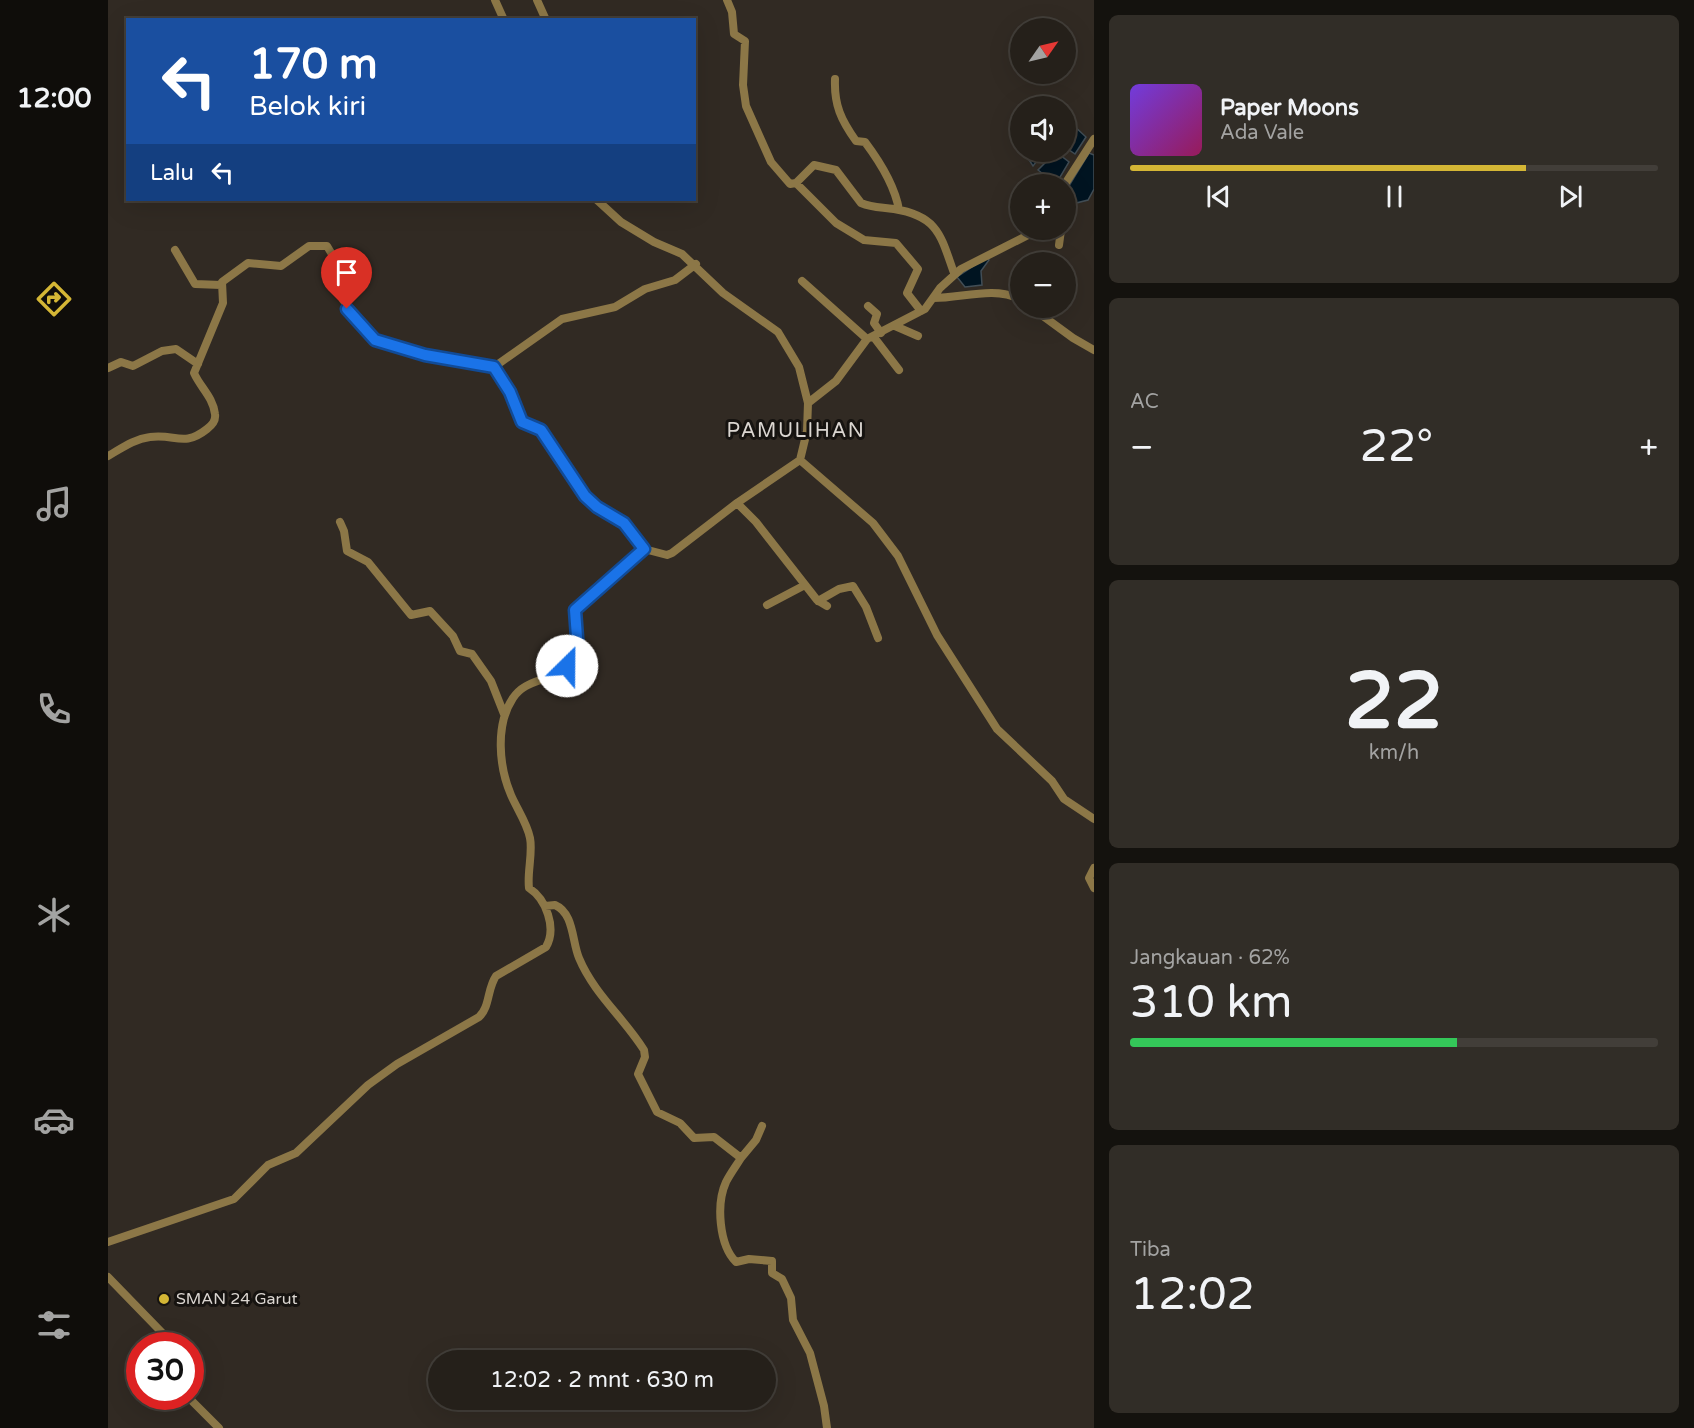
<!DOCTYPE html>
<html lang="id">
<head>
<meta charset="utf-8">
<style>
	:root { --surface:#25201a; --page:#312d27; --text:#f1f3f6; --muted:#a3a3a2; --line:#423e39; --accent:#d4b635 }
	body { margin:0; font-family:"Varela Round",sans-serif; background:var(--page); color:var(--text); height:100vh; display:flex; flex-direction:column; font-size:22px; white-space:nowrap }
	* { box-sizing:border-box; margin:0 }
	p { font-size:20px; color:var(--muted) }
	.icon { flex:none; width:33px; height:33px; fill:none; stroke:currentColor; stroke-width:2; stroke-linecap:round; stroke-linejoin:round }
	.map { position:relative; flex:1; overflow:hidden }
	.drawer { display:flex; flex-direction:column; gap:15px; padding:15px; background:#14120e; width:600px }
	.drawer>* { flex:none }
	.banner { position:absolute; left:18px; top:18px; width:570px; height:183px; border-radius:0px; box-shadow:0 6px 24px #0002,0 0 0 2px var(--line); background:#1a4fa0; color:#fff; overflow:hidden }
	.needle { width:39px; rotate:56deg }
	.buttons { position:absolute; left:902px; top:18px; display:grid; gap:12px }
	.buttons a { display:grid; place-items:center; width:66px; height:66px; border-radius:50%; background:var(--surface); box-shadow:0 6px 24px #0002,0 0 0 2px var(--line); font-size:30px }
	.speed { position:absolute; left:18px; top:1332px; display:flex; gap:12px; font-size:30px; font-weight:700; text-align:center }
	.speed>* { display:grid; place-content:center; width:78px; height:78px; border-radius:50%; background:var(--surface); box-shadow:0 6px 24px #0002,0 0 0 2px var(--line); line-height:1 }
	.speed .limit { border:9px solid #d22; background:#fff; color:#111 }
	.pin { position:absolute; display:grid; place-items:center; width:51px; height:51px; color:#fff; margin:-62px -26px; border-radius:50% 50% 50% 0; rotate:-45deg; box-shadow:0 0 6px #0007 }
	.pin .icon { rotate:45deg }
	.me { position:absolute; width:66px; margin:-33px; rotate:23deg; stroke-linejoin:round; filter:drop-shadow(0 0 4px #0008) }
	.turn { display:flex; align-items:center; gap:21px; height:126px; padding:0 24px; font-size:27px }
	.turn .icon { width:78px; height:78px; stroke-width:2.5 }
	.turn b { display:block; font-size:42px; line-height:51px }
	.then { display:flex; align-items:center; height:57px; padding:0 24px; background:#0003; gap:12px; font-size:22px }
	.big { font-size:45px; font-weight:600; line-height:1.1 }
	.drawer .tile { flex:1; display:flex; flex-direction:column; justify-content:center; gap:9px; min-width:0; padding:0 21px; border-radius:9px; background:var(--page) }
	.drawer .dial { align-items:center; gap:0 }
	.dial b { font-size:78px; line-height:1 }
	.song { display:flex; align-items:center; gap:18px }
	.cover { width:72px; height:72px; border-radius:9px; background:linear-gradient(135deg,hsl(260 70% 55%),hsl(330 70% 35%)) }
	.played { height:6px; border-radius:3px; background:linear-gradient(90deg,var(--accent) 75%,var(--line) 75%) }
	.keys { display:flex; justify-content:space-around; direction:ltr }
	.heat { display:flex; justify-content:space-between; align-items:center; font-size:33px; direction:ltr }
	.charge { height:9px; border-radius:4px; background:linear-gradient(90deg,#34c759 62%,var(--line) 0) }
	.trip { position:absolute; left:320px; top:1350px; width:348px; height:60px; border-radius:30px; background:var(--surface); box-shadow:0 6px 24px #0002,0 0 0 2px var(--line); font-weight:600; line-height:60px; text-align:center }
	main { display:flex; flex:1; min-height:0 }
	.tab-bar { display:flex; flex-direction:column; width:108px; justify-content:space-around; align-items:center; background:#0f0d0a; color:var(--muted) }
	.tab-bar .icon { width:42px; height:42px }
	.tab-bar .current { color:var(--accent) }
	.tab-bar b { font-size:27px; color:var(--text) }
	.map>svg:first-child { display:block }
</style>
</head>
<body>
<main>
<nav class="tab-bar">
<b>12:00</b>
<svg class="icon current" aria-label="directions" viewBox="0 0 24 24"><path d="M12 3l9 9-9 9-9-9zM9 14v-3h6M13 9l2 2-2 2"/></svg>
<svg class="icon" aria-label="music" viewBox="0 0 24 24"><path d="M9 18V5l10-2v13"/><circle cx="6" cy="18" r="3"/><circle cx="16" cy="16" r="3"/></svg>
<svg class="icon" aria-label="phone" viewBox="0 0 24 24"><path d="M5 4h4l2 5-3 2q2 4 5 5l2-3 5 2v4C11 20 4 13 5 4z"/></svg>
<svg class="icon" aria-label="climate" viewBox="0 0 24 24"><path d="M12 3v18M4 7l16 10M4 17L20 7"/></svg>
<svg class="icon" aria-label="car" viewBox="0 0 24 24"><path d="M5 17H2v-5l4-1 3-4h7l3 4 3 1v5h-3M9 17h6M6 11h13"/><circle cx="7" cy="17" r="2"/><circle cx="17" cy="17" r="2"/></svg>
<svg class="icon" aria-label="filters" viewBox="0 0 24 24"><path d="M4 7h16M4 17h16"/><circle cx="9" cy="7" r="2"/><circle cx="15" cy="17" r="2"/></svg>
</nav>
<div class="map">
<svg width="986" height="1428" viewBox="0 0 986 1428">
	<rect width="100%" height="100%" fill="#312a23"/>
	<path fill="#001421" stroke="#424e56" stroke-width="1.5" d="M 965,125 L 978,137 L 967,154 L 957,147 L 957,134 Z
		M 916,152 L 936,152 L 925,166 Z
		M 948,152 L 961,162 L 948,184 L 930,170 Z
		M 981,153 L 986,155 L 986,189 L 980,200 L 964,204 L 959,189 Z
		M 879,257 L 881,260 L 873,271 L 874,285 L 857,287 L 849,277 Z"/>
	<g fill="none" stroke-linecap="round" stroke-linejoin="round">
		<path stroke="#8c7747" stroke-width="8" d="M 387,0 L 396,20
			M 429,0 L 438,20
			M 619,0 L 624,12 L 626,34 L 637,41 L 635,85 L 638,106 L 663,162 L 682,184 L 688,183 L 728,223 L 756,240 L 788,243 L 810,269 L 799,293 L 813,311
			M 727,79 C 726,105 733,120 748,141 L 757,142 C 772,162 787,186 791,210
			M 688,183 L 706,165 L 728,170 L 753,203 C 765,208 775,207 786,209 C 831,216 833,237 846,273
			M 957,184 L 986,139
			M 489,200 L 513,222 L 546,242 L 574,254 L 615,293 L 670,332 L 691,367 L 700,403
			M 951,245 L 953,230
			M 67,250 L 87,284 L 113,285
			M 694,281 L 759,339
			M 826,298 C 854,298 886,286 912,299
			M 760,306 L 769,314 L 766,323 L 773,333
			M 924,308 L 965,338 L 986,350
			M 787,326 L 810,336
			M 765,336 L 791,370
			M 386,367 L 402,392 L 414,422 L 433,430 L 477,496 L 489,507 L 516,523 L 536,549
			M 0,368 L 13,362 L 25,366 L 54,351 L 68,349 L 90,364
			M 0,456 C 14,448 26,439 42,437 C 67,433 75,448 99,429 C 104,425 108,421 107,414 C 105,397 92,387 86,373 L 115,303 L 114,282 L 140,263 L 173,266 L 201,246 L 219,246 L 225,256 L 228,279 L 235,300 L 263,338 L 317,355 L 386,367 L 454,319 L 507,307 L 537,289 L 567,280 L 588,264
			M 692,460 L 765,523 L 790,556 L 829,635 L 889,729 L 944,781 L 956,799 L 986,819
			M 629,503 L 648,522 L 709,600 L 719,606
			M 232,522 L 236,531 L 239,551 L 260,562 L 303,615 L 322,611 L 345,636 L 352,651 L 364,654 L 383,681 L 396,714
			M 710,601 L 731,589 L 745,586 L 758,607 L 770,638
			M 659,605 L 697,585
			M 986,868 L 981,878 L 986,888
			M 437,906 L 447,905 C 466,913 464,942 471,958 C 486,994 516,1018 536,1050 L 537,1057 L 530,1074 L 549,1112 L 572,1123 L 586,1138 L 606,1137 L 633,1158 C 628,1166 622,1174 618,1182 C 608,1204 611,1245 628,1262 L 641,1259 L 664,1261 L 664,1273 L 674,1279 L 683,1298 L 685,1320 L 702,1353 L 716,1406 L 719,1428
			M 633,1158 L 648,1140 L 654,1126
			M 0,1242 L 126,1199 L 160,1165 L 188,1153 L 260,1085 L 289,1064 L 371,1017 C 382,1007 379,989 388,976 L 438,947 C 449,928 438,899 421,888 C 419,872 425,853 422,838 C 419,823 409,809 403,795 C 391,767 387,725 405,698 C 421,674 450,686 470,651 L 467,610 L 536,549 L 559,555 L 564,553 L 629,503 L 692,460 L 699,431 L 700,403 L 728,381 L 759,339 L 817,309 L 832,288 L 853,269 L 930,230
			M 0,1277 L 67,1346
			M 79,1396 L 111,1428"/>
	</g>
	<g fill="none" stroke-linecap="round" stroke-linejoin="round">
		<defs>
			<path id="route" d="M 239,309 L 267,340 L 317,355 L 386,367 L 402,392 L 414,422 L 433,430 L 477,496 L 489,507 L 516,523 L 536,549 L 467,610 L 470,651 L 459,666"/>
		</defs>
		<use href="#route" stroke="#114b97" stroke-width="15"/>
		<use href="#route" stroke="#1a73e8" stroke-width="10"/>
	</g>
	<circle fill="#d4b635" stroke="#161310" stroke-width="2" cx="56" cy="1299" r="6"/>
	<g text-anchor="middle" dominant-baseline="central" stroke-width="6" stroke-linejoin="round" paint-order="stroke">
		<g font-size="16" fill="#dbd6d1" stroke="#161310" text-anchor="start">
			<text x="68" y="1299">SMAN 24 Garut</text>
		</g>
		<g font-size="20" letter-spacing="1.5" fill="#dbd6d1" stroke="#161310">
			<text x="688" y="431">PAMULIHAN</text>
		</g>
	</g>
</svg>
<div class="buttons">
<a><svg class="needle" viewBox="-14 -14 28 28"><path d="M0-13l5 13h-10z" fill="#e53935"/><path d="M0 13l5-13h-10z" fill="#a3a3a2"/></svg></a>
<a><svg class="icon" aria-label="sound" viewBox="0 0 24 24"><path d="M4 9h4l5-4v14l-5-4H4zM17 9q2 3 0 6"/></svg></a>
<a>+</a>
<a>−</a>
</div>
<div class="speed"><div class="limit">30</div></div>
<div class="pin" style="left:239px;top:309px;background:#d93025"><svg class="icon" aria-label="arrive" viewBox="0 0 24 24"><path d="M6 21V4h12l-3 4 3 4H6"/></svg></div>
<svg class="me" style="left:459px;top:666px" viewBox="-20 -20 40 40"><circle r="19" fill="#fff"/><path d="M0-13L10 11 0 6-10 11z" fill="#1a73e8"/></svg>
<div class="trip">12:02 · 2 mnt · 630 m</div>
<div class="banner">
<div class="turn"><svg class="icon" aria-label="left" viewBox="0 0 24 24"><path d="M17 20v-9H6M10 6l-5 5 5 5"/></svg><div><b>170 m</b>Belok kiri</div></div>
<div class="then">Lalu<svg class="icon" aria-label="left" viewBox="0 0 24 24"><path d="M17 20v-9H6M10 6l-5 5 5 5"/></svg></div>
</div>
</div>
<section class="drawer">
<div class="tile">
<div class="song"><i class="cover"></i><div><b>Paper Moons</b><p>Ada Vale</p></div></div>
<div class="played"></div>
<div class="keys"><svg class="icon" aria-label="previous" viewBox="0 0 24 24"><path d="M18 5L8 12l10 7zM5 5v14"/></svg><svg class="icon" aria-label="pause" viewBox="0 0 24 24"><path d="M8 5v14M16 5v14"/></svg><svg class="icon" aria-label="next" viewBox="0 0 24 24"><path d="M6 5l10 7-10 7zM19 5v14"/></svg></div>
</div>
<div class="tile"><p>AC</p>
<div class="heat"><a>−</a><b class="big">22°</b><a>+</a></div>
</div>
<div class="tile dial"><b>22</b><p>km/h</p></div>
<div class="tile"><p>Jangkauan · 62%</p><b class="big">310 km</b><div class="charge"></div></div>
<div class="tile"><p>Tiba</p><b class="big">12:02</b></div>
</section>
</main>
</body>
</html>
